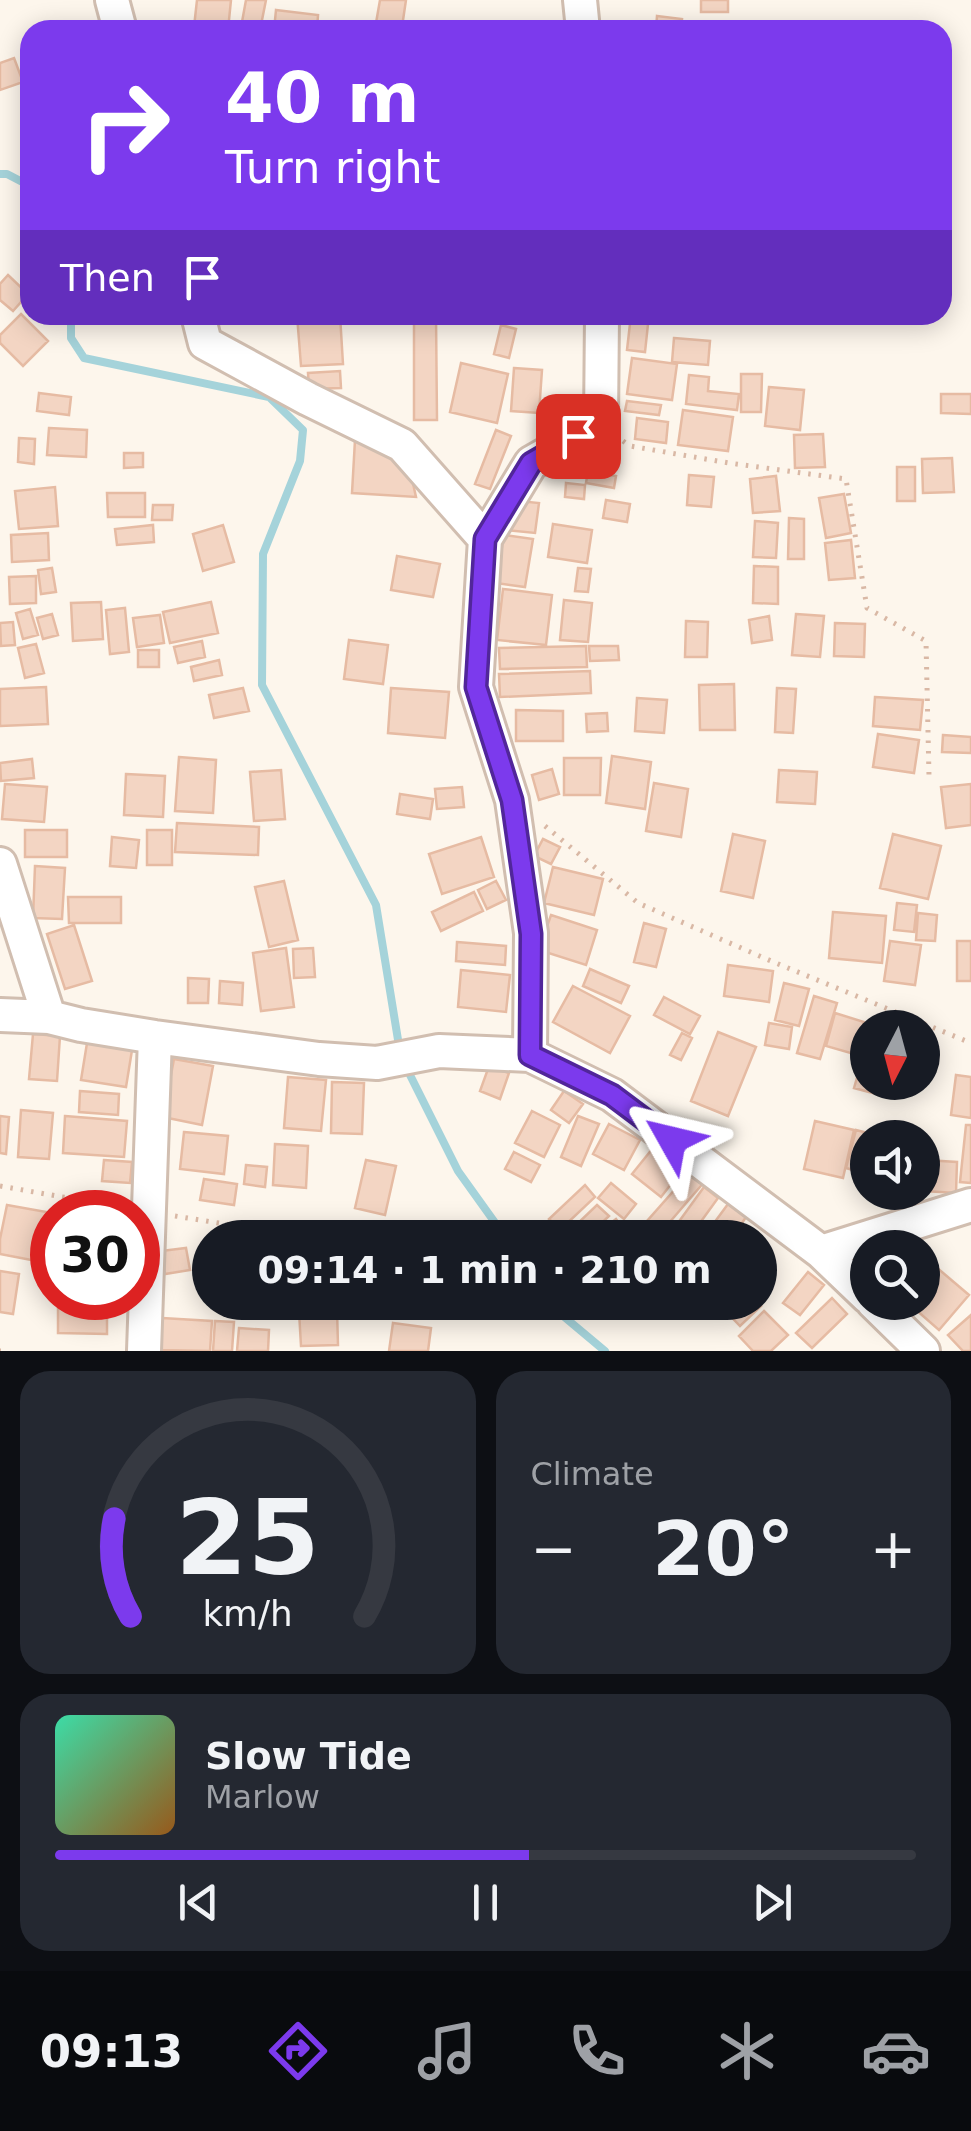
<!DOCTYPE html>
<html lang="en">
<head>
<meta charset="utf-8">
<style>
	:root { --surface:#171b24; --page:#242831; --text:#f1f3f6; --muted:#9ea1a6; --line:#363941; --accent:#7c3aed }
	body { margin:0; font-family:"DejaVu Sans",sans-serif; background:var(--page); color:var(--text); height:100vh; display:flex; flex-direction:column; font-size:38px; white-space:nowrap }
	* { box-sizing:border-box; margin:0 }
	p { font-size:32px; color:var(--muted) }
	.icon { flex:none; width:55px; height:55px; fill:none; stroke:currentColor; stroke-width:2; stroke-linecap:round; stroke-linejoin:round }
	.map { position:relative; height:1351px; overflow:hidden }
	.side { display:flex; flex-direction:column; gap:20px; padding:20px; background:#0d0f14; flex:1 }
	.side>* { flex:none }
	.banner { position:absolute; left:20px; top:20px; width:932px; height:305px; border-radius:30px; box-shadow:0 5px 25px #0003; background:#7c3aed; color:#fff; overflow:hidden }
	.needle { width:65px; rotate:186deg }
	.buttons { position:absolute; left:850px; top:1010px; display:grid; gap:20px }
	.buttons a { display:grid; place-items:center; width:90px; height:90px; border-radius:50%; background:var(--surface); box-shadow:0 5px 25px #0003; font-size:50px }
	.speed { position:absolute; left:30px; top:1190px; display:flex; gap:20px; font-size:50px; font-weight:700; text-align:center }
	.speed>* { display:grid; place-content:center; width:130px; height:130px; border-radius:50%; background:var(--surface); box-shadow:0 5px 25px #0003; line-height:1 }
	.speed .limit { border:15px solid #d22; background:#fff; color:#111 }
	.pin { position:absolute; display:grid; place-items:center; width:85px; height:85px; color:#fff; margin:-42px; border-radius:20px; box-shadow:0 5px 15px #0006 }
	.me { position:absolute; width:110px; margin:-55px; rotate:307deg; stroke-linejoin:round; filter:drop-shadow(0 0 8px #0008) }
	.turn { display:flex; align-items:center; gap:35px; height:210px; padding:0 40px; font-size:45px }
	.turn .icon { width:130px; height:130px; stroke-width:2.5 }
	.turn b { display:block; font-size:70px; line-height:85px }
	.then { display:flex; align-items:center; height:95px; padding:0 40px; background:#0003; gap:20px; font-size:38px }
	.big { font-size:75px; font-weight:800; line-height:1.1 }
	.side .tile { flex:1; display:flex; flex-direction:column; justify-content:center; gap:15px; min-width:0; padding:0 35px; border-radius:30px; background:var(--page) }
	.side .dial { align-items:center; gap:0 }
	.dial svg { height:260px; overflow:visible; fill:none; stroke:var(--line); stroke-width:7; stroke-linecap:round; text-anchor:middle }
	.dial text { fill:var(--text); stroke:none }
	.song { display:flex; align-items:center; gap:30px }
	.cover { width:120px; height:120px; border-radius:15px; background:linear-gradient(135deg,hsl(160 70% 55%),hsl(30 70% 35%)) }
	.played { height:10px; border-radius:5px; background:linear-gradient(90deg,var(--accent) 55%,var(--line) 55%) }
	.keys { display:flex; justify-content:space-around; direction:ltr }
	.heat { display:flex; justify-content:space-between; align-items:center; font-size:55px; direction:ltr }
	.side .tiles { flex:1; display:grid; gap:20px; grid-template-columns:1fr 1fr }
	.tile:last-child { grid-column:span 2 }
	.trip { position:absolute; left:192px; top:1220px; width:585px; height:100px; border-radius:50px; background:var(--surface); box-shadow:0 5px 25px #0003; font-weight:800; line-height:100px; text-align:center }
	.menu { display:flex; height:160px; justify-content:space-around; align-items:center; background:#090b0e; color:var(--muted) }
	.menu .icon { width:70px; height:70px }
	.menu .active { color:var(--accent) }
	.menu b { font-size:45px; color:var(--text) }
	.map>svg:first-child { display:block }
</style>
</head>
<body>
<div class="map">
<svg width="971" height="1351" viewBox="0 0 971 1351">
	<rect width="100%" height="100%" fill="#fdf6ec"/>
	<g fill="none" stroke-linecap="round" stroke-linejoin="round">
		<path stroke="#a5d3da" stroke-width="8" d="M 0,174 L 7,174 L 30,186
			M 71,315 L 71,338 L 84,358 L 269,397 L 303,430 L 300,461 L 263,554 L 262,685 L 376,905 L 400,1052
			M 405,1065 L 458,1171 L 506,1238
			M 553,1302 L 562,1315 L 605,1351"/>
	</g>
	<path fill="#f3d5c3" stroke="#e6bba3" stroke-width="2.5" d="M 197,0 L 231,0 L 228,30 L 194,27 Z
		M 246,0 L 266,0 L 261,25 L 242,22 Z
		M 380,0 L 406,0 L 402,27 L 376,23 Z
		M 701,0 L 728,0 L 728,12 L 701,12 Z
		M 276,10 L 318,15 L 317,30 L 274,30 Z
		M 657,16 L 682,19 L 681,30 L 656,30 Z
		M 14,58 L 23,82 L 0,90 L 0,63 Z
		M 8,275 L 28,294 L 13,311 L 0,300 L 0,284 Z
		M 21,314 L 48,341 L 23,366 L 0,343 L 0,335 Z
		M 297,315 L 340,315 L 343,364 L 301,366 Z
		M 414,315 L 436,315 L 437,420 L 414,420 Z
		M 631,315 L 649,315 L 645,352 L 627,350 Z
		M 501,325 L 516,329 L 509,358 L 494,354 Z
		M 674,338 L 710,341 L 708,365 L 672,362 Z
		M 632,358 L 677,364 L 672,400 L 627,394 Z
		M 461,363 L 508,374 L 497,423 L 450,412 Z
		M 514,368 L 542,370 L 539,413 L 511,411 Z
		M 340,371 L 341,388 L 309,389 L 308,373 Z
		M 741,374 L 762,374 L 761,412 L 741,412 Z
		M 689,375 L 709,377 L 708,391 L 739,394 L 737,410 L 686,404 Z
		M 769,387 L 804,390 L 800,430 L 765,426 Z
		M 39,393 L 71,397 L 69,415 L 37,411 Z
		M 941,394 L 971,394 L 971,414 L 941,413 Z
		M 627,401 L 661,405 L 659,415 L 625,411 Z
		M 574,404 L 580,422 L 552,432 L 546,414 Z
		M 683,410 L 733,417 L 728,451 L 678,445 Z
		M 637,418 L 668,422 L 666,443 L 635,439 Z
		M 49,428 L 87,430 L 86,457 L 47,455 Z
		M 496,430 L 511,436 L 490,489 L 475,484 Z
		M 823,434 L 825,467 L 795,468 L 794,435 Z
		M 19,438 L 35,439 L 34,464 L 18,462 Z
		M 355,440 L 396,459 L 412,479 L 416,497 L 352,493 Z
		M 124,453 L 143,453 L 143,467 L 124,468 Z
		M 952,458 L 954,492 L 923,493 L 922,459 Z
		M 897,467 L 915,467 L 915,501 L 897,501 Z
		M 588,471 L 616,476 L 614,488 L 586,483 Z
		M 689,475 L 714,477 L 711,507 L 687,505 Z
		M 776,476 L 780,511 L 753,513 L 750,479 Z
		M 566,483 L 585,485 L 584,499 L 565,497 Z
		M 55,487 L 58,526 L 19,529 L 15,491 Z
		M 107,493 L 145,493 L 145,517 L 108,517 Z
		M 844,494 L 851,533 L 826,538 L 819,498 Z
		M 509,500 L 539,503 L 535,533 L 506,530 Z
		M 606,500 L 630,504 L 627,522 L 603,518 Z
		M 153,505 L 173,505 L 172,520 L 152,520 Z
		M 789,518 L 804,519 L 804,559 L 788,559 Z
		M 755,521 L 778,523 L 776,558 L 753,557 Z
		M 553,524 L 592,530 L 587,563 L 548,557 Z
		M 153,525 L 154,542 L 117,545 L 115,529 Z
		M 223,525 L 234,562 L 203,571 L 193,534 Z
		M 48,533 L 49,560 L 12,562 L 11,535 Z
		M 504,535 L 533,539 L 525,587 L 496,583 Z
		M 851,540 L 855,578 L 829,580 L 825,543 Z
		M 397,556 L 440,564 L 433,597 L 391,590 Z
		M 754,566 L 778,567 L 778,604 L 753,603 Z
		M 52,568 L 56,592 L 41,594 L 38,570 Z
		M 578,568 L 591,569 L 588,592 L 575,591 Z
		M 36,576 L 36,603 L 10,604 L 9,577 Z
		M 503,589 L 552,595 L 546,645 L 497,640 Z
		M 564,600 L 592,603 L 588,642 L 560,640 Z
		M 101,602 L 103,639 L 73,641 L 71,603 Z
		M 211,602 L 218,633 L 170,643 L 163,612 Z
		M 125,608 L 129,652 L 110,654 L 106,610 Z
		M 30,609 L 38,635 L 23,639 L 16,613 Z
		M 52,614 L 58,635 L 43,639 L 37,618 Z
		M 796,614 L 824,616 L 820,657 L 792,655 Z
		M 160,615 L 164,643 L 137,647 L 133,618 Z
		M 769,616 L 772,640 L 752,643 L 749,620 Z
		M 686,621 L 708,622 L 707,657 L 685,657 Z
		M 13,622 L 15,645 L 1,646 L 0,623 Z
		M 835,623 L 865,624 L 864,657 L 834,656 Z
		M 349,640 L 388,645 L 383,684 L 344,679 Z
		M 202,641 L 205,657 L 178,663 L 174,647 Z
		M 36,644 L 44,673 L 25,678 L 18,648 Z
		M 586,646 L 587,667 L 500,669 L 499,648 Z
		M 589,646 L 618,646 L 619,660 L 590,661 Z
		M 138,650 L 159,650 L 159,667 L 138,667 Z
		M 219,660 L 222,675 L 194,681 L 191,667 Z
		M 590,671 L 591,693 L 500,697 L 499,674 Z
		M 734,684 L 735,730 L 700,730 L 699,685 Z
		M 46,687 L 48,724 L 0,726 L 0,689 Z
		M 243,688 L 249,711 L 214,718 L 209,695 Z
		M 391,688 L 449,692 L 445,738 L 388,733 Z
		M 777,688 L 796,689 L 793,733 L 775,732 Z
		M 875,697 L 923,700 L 920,730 L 873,726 Z
		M 637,698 L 667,700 L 664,733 L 635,731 Z
		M 516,710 L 563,711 L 563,741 L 516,741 Z
		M 607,713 L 608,731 L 587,732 L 586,714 Z
		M 878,734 L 919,740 L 914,773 L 873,767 Z
		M 943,735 L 971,737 L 971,753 L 942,752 Z
		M 612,756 L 651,762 L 645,809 L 606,803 Z
		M 179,757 L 216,760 L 213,813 L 175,811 Z
		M 564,758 L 601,758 L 600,795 L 564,795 Z
		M 32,759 L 34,778 L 1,781 L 0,763 Z
		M 552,769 L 559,794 L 539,800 L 532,775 Z
		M 281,770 L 285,819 L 254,821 L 250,772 Z
		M 779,770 L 817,772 L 815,804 L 777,802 Z
		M 126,774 L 165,776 L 163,817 L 124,815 Z
		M 654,783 L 688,789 L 681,837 L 646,831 Z
		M 5,784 L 47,787 L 44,822 L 2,819 Z
		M 971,784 L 971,825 L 946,828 L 941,787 Z
		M 462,787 L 464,807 L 437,809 L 435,789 Z
		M 400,794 L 433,799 L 430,819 L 397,814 Z
		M 177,823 L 259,827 L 258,855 L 175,852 Z
		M 25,830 L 67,830 L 67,857 L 25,857 Z
		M 147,830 L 172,830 L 172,865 L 147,865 Z
		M 733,834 L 765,841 L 753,898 L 721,891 Z
		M 893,834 L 941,846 L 928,899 L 880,888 Z
		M 112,837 L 139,840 L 136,868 L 110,866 Z
		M 481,837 L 494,877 L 442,894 L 429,854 Z
		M 543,839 L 560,847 L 551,864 L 534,856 Z
		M 35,866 L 65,868 L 62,919 L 33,918 Z
		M 553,867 L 603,879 L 594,915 L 544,903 Z
		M 284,881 L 298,940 L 269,947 L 255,887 Z
		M 496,881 L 506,900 L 487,909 L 478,890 Z
		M 474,892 L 483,911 L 441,931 L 432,912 Z
		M 68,897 L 121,897 L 121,923 L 69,923 Z
		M 897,903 L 917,905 L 914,932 L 894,930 Z
		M 833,912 L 886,916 L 882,963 L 829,958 Z
		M 918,913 L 937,915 L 935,941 L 916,940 Z
		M 551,915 L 597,930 L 586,965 L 539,950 Z
		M 644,923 L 666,929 L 656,967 L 634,962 Z
		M 74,925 L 92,981 L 65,989 L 47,934 Z
		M 890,941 L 921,945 L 915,985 L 884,981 Z
		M 957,941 L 971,941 L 971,981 L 957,981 Z
		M 457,942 L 506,946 L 505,965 L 456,961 Z
		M 286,948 L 294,1007 L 261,1011 L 253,953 Z
		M 313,948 L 315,977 L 294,978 L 293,949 Z
		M 728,965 L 773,971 L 769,1002 L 724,996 Z
		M 590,969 L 629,986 L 621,1003 L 583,986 Z
		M 461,970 L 510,975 L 506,1012 L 458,1007 Z
		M 188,978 L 209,979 L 208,1003 L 188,1003 Z
		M 220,981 L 243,983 L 242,1005 L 219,1003 Z
		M 784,983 L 809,989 L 799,1026 L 775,1020 Z
		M 573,986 L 630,1016 L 610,1053 L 553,1022 Z
		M 814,996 L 837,1003 L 820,1059 L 797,1053 Z
		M 664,997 L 700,1016 L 690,1034 L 654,1015 Z
		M 835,1013 L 864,1022 L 854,1054 L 826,1046 Z
		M 769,1023 L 792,1027 L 789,1049 L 765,1045 Z
		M 718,1032 L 756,1047 L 728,1116 L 691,1101 Z
		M 682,1033 L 692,1038 L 681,1060 L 670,1055 Z
		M 33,1034 L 60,1036 L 57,1081 L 29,1079 Z
		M 88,1037 L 133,1044 L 126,1087 L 81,1080 Z
		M 868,1040 L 868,1082 L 887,1082 L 884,1096 L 854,1088 Z
		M 174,1059 L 213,1066 L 202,1125 L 163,1117 Z
		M 489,1066 L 509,1073 L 500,1099 L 480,1091 Z
		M 956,1075 L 971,1077 L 971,1118 L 951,1115 Z
		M 288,1077 L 326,1080 L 321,1131 L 284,1128 Z
		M 332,1082 L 364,1083 L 362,1134 L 331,1133 Z
		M 80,1091 L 119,1094 L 118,1115 L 79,1112 Z
		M 564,1091 L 583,1104 L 569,1123 L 551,1110 Z
		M 21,1110 L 53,1113 L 49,1159 L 18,1157 Z
		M 532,1111 L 560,1125 L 544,1157 L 515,1143 Z
		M 0,1116 L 9,1117 L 6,1154 L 0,1153 Z
		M 65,1116 L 127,1121 L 124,1157 L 63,1153 Z
		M 578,1116 L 599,1124 L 581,1166 L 561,1157 Z
		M 815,1121 L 854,1130 L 843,1178 L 804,1169 Z
		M 609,1124 L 640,1140 L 624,1170 L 593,1154 Z
		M 966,1125 L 971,1125 L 971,1183 L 960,1182 Z
		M 856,1130 L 883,1137 L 868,1138 L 868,1174 L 846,1168 Z
		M 184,1132 L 228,1136 L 224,1174 L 180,1169 Z
		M 275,1144 L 308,1146 L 306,1188 L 273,1185 Z
		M 653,1148 L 682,1170 L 661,1197 L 632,1174 Z
		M 514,1152 L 540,1165 L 531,1182 L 505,1169 Z
		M 104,1160 L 132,1162 L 130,1183 L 102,1181 Z
		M 366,1160 L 396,1166 L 385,1215 L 355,1208 Z
		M 925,1160 L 957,1162 L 956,1193 L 924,1191 Z
		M 246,1165 L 267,1167 L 265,1187 L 244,1184 Z
		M 693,1169 L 706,1180 L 656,1238 L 650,1238 L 640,1229 Z
		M 204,1179 L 237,1184 L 234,1205 L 200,1200 Z
		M 611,1183 L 636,1204 L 624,1219 L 598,1198 Z
		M 585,1185 L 595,1197 L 560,1230 L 549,1219 Z
		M 704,1187 L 718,1198 L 689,1238 L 667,1238 Z
		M 728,1204 L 746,1217 L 732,1238 L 703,1238 Z
		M 7,1205 L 52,1213 L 52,1232 L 47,1263 L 0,1254 L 0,1239 Z
		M 597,1205 L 609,1216 L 587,1237 L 576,1225 Z
		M 616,1219 L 623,1229 L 611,1238 L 591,1238 Z
		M 542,1222 L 554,1238 L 528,1238 L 526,1234 Z
		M 186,1248 L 190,1270 L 165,1274 L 161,1251 Z
		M 201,1250 L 210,1251 L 210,1287 L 197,1285 Z
		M 922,1255 L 969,1295 L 939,1330 L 907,1302 L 922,1302 Z
		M 0,1271 L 19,1274 L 13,1314 L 0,1312 Z
		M 808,1272 L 824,1285 L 800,1315 L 783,1303 Z
		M 58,1298 L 107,1298 L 107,1334 L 58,1333 Z
		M 832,1298 L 847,1314 L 812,1348 L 796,1333 Z
		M 717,1302 L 757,1302 L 761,1306 L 740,1326 Z
		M 337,1310 L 338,1345 L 301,1346 L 299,1311 Z
		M 764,1311 L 788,1335 L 771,1351 L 753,1351 L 739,1336 Z
		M 971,1315 L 971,1351 L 963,1351 L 948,1335 Z
		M 162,1318 L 212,1321 L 210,1351 L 160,1350 Z
		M 215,1321 L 234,1322 L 232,1351 L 213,1351 Z
		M 393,1323 L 431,1328 L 428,1351 L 389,1351 Z
		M 239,1328 L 269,1330 L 268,1351 L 237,1351 Z"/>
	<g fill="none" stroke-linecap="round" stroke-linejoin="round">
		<defs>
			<path id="minor" d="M 112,0 L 120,30
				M 580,0 L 583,30
				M 198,315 L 205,343 L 308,399 L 402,445 L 485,539
				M 0,864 L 49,1017
				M 0,1015 L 49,1017 L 81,1025 L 155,1037 L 319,1059 L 377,1063 L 439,1051 L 530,1055 L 612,1095 L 821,1252 L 868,1297
				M 530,1055 L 531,933 L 512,800 L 476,687 L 485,539 L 531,463 L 601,423 L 602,315
				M 821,1252 L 971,1205
				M 873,1302 L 923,1351
				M 144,1351 L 155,1037"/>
		</defs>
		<use href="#minor" stroke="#d1beb0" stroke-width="38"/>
		<path stroke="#d9b8a5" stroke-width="5" stroke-dasharray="2.5 8" stroke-linecap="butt" d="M 623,441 L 630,446 L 729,463 L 846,479 L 867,608 L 926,641 L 929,776
			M 545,826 L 638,903 L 771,961 L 971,1043
			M 0,1186 L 120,1207
			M 175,1216 L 312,1238
			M 0,1351 L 1,1351"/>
		<use href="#minor" stroke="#fff" stroke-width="32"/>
	</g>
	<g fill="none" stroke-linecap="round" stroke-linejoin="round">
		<defs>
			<path id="route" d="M 578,436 L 531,463 L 485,539 L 476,687 L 512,800 L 531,934 L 530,1055 L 612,1095 L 672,1140"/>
		</defs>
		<use href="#route" stroke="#51269a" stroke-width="25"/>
		<use href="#route" stroke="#7c3aed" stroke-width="18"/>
	</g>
</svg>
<div class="buttons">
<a><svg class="needle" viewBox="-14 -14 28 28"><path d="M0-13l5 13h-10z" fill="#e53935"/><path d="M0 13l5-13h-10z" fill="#9ea1a6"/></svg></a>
<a><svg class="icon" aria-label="sound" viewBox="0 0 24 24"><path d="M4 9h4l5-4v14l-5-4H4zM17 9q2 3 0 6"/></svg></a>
<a><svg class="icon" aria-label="search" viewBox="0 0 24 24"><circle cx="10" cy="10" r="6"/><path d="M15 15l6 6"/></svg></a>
</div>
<div class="speed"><div class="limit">30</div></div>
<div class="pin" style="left:578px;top:436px;background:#d93025"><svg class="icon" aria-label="arrive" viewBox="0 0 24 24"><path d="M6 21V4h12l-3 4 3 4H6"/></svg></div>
<svg class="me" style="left:672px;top:1140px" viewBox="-20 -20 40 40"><path d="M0-17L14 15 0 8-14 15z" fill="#7c3aed" stroke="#fff" stroke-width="4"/></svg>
<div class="trip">09:14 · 1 min · 210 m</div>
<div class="banner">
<div class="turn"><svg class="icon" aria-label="right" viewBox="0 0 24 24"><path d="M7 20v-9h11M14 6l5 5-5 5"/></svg><div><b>40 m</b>Turn right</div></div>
<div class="then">Then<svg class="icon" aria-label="arrive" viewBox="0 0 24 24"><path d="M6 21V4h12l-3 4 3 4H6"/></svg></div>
</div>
</div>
<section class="side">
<div class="tiles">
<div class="tile dial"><svg viewBox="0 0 100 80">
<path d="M14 69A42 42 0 1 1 86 69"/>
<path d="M14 69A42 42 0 0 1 9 39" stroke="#7c3aed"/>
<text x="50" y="56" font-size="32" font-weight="700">25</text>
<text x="50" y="72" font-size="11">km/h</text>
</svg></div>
<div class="tile"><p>Climate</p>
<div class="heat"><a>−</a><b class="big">20°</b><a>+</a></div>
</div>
<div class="tile">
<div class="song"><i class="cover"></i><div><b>Slow Tide</b><p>Marlow</p></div></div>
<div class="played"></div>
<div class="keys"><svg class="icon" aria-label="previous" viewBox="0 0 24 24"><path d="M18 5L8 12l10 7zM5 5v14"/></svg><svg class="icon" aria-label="pause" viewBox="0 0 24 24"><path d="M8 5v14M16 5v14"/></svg><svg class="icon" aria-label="next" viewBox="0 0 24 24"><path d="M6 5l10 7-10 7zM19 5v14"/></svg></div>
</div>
</div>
</section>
<nav class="menu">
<b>09:13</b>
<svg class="icon active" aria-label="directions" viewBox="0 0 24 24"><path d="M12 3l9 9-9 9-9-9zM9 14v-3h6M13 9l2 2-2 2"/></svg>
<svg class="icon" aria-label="music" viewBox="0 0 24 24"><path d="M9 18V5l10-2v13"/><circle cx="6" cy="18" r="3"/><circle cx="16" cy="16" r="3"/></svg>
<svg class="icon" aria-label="phone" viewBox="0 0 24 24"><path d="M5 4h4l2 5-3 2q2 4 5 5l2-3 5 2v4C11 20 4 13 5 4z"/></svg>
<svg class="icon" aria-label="climate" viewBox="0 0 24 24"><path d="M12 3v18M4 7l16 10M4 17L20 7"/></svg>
<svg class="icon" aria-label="car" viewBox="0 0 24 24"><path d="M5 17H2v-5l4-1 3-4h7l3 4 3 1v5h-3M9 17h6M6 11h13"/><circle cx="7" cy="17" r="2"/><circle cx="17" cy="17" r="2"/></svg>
</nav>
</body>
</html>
